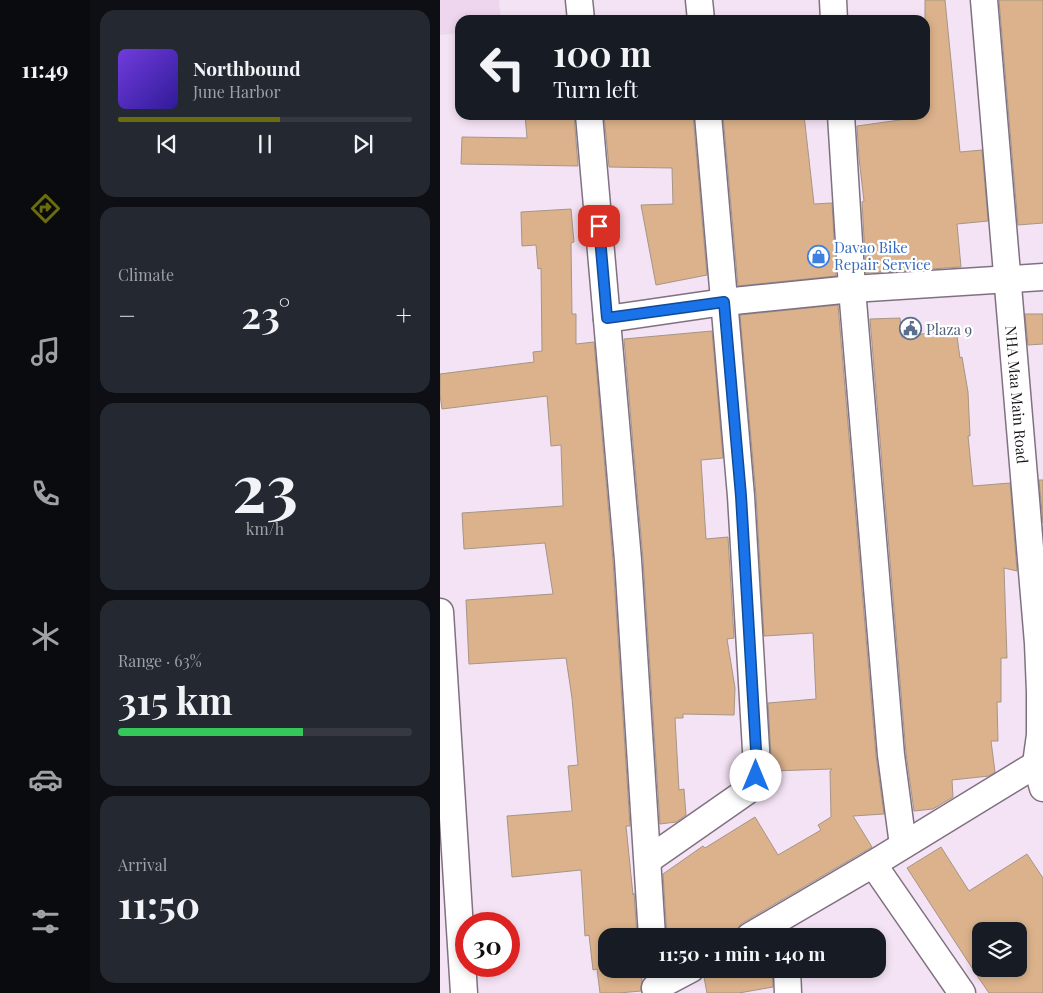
<!DOCTYPE html>
<html lang="en">
<head>
<meta charset="utf-8">
<style>
	:root { --surface:#171b24; --page:#242831; --text:#f1f3f6; --muted:#9ea1a6; --line:#363941; --accent:#6b6c0d }
	body { margin:0; font-family:"Playfair Display",serif; background:var(--page); color:var(--text); height:100vh; display:flex; flex-direction:column; font-size:19px; white-space:nowrap }
	* { box-sizing:border-box; margin:0 }
	p { font-size:16px; color:var(--muted) }
	.icon { flex:none; width:28px; height:28px; fill:none; stroke:currentColor; stroke-width:2; stroke-linecap:round; stroke-linejoin:round }
	.map { position:relative; flex:1; overflow:hidden }
	.drawer { display:flex; flex-direction:column; gap:10px; padding:10px; background:#0d0f14; width:350px }
	.drawer>* { flex:none }
	.guide { position:absolute; left:15px; top:15px; width:475px; height:105px; border-radius:15px; box-shadow:0 2px 8px #0003; background:#171b24; color:var(--text); overflow:hidden }
	.fabs { position:absolute; left:532px; top:922px; display:grid; gap:10px }
	.fabs a { display:grid; place-items:center; width:55px; height:55px; border-radius:10px; background:var(--surface); box-shadow:0 2px 8px #0003; font-size:25px }
	.speed { position:absolute; left:15px; top:912px; display:flex; gap:10px; font-size:25px; font-weight:700; text-align:center }
	.speed>* { display:grid; place-content:center; width:65px; height:65px; border-radius:50%; background:var(--surface); box-shadow:0 2px 8px #0003; line-height:1 }
	.speed .limit { border:8px solid #d22; background:#fff; color:#111 }
	.pin { position:absolute; display:grid; place-items:center; width:42px; height:42px; color:#fff; margin:-21px; border-radius:10px; box-shadow:0 2px 8px #0006 }
	.me { position:absolute; width:55px; margin:-28px; rotate:0deg; stroke-linejoin:round; filter:drop-shadow(0 0 4px #0008) }
	.turn { display:flex; align-items:center; gap:18px; height:105px; padding:0 15px; font-size:22px }
	.turn .icon { width:65px; height:65px; stroke-width:2.5 }
	.turn b { display:block; font-size:35px; line-height:42px }
	.big { font-size:38px; font-weight:700; line-height:1.1 }
	.drawer .card { flex:1; display:flex; flex-direction:column; justify-content:center; gap:8px; min-width:0; padding:0 18px; border-radius:15px; background:var(--page) }
	.drawer .dial { align-items:center; gap:0 }
	.dial b { font-size:65px; line-height:1 }
	.song { display:flex; align-items:center; gap:15px }
	.cover { width:60px; height:60px; border-radius:8px; background:linear-gradient(135deg,hsl(260 70% 55%),hsl(250 70% 35%)) }
	.played { height:5px; border-radius:2px; background:linear-gradient(90deg,var(--accent) 55%,var(--line) 55%) }
	.keys { display:flex; justify-content:space-around; direction:ltr }
	.heat { display:flex; justify-content:space-between; align-items:center; font-size:28px; direction:ltr }
	.charge { height:8px; border-radius:4px; background:linear-gradient(90deg,#34c759 63%,var(--line) 0) }
	.trip { position:absolute; left:158px; top:928px; width:288px; height:50px; border-radius:15px; background:var(--surface); box-shadow:0 2px 8px #0003; font-weight:700; line-height:50px; text-align:center }
	main { display:flex; flex:1; min-height:0 }
	.menu { display:flex; flex-direction:column; width:90px; justify-content:space-around; align-items:center; background:#090b0e; color:var(--muted) }
	.menu .icon { width:35px; height:35px }
	.menu .active { color:var(--accent) }
	.menu b { font-size:22px; color:var(--text) }
	.map>svg:first-child { display:block }
</style>
</head>
<body>
<main>
<nav class="menu">
<b>11:49</b>
<svg class="icon active" aria-label="directions" viewBox="0 0 24 24"><path d="M12 3l9 9-9 9-9-9zM9 14v-3h6M13 9l2 2-2 2"/></svg>
<svg class="icon" aria-label="music" viewBox="0 0 24 24"><path d="M9 18V5l10-2v13"/><circle cx="6" cy="18" r="3"/><circle cx="16" cy="16" r="3"/></svg>
<svg class="icon" aria-label="phone" viewBox="0 0 24 24"><path d="M5 4h4l2 5-3 2q2 4 5 5l2-3 5 2v4C11 20 4 13 5 4z"/></svg>
<svg class="icon" aria-label="climate" viewBox="0 0 24 24"><path d="M12 3v18M4 7l16 10M4 17L20 7"/></svg>
<svg class="icon" aria-label="car" viewBox="0 0 24 24"><path d="M5 17H2v-5l4-1 3-4h7l3 4 3 1v5h-3M9 17h6M6 11h13"/><circle cx="7" cy="17" r="2"/><circle cx="17" cy="17" r="2"/></svg>
<svg class="icon" aria-label="filters" viewBox="0 0 24 24"><path d="M4 7h16M4 17h16"/><circle cx="9" cy="7" r="2"/><circle cx="15" cy="17" r="2"/></svg>
</nav>
<section class="drawer">
<div class="card">
<div class="song"><i class="cover"></i><div><b>Northbound</b><p>June Harbor</p></div></div>
<div class="played"></div>
<div class="keys"><svg class="icon" aria-label="previous" viewBox="0 0 24 24"><path d="M18 5L8 12l10 7zM5 5v14"/></svg><svg class="icon" aria-label="pause" viewBox="0 0 24 24"><path d="M8 5v14M16 5v14"/></svg><svg class="icon" aria-label="next" viewBox="0 0 24 24"><path d="M6 5l10 7-10 7zM19 5v14"/></svg></div>
</div>
<div class="card"><p>Climate</p>
<div class="heat"><a>−</a><b class="big">23°</b><a>+</a></div>
</div>
<div class="card dial"><b>23</b><p>km/h</p></div>
<div class="card"><p>Range · 63%</p><b class="big">315 km</b><div class="charge"></div></div>
<div class="card"><p>Arrival</p><b class="big">11:50</b></div>
</section>
<div class="map">
<svg width="603" height="993" viewBox="0 0 603 993">
	<rect width="100%" height="100%" fill="#f4e3f4"/>
	<path fill="#eed7ee" d="M 0,0 L 59,0 L 61,20 L 20,20 L 20,33 L 0,35 Z"/>
	<path fill="#dbb28b" stroke="#a69586" fill-rule="evenodd" d="M 485,0 L 505,0 L 520,152 L 542,150 L 548,221 L 517,224 L 521,267 L 426,273 L 422,202 L 424,201 L 419,158 L 417,126 L 474,118 L 474,115 L 485,115 Z
		M 559,0 L 603,0 L 603,223 L 578,225 Z
		M 85,115 L 134,115 L 138,166 L 21,164 L 22,137 L 87,138 Z
		M 164,115 L 253,115 L 267,275 L 216,285 L 201,205 L 233,204 L 232,168 L 169,167 Z
		M 283,115 L 364,115 L 374,204 L 392,203 L 396,276 L 298,286 Z
		M 131,209 L 134,242 L 131,243 L 132,314 L 136,314 L 136,344 L 154,342 L 173,561 L 190,826 L 186,826 L 193,895 L 194,893 L 197,936 L 166,936 L 166,969 L 201,969 L 202,980 L 201,991 L 179,993 L 160,993 L 157,969 L 153,970 L 149,935 L 145,936 L 141,870 L 72,877 L 67,816 L 132,811 L 128,766 L 138,765 L 132,698 L 126,658 L 29,664 L 26,600 L 113,594 L 105,543 L 24,549 L 22,513 L 123,506 L 121,445 L 111,446 L 107,396 L 2,409 L 0,395 L 0,374 L 94,362 L 93,352 L 102,351 L 101,268 L 98,269 L 96,245 L 82,246 L 81,212 Z
		M 398,305 L 436,756 L 444,814 L 413,816 L 432,847 L 302,923 L 297,929 L 295,936 L 227,936 L 223,874 L 263,846 L 265,848 L 315,817 L 338,855 L 381,830 L 378,825 L 391,817 L 390,771 L 392,769 L 332,771 L 328,703 L 376,699 L 373,633 L 324,636 L 316,495 L 300,315 Z
		M 585,314 L 603,314 L 603,344 L 588,345 Z
		M 460,318 L 462,337 L 516,329 L 520,358 L 522,357 L 528,392 L 530,436 L 528,436 L 533,486 L 570,483 L 577,571 L 564,568 L 567,658 L 561,658 L 561,702 L 557,702 L 558,741 L 551,741 L 555,772 L 549,776 L 512,780 L 513,797 L 493,809 L 474,811 L 466,753 L 430,319 Z
		M 272,331 L 283,458 L 261,460 L 266,539 L 288,537 L 294,638 L 287,639 L 295,688 L 294,715 L 243,714 L 243,718 L 235,718 L 239,790 L 244,789 L 246,815 L 236,822 L 220,824 L 203,559 L 184,339 Z
		M 599,480 L 603,480 L 603,523 Z
		M 501,847 L 529,891 L 587,854 L 603,878 L 603,993 L 549,993 L 538,977 L 467,868 ZM 541,931 L 579,931 L 579,969 L 541,969 Z
		M 266,969 L 332,969 L 333,987 L 299,993 L 267,993 L 264,977 Z"/>
	<g fill="none" stroke-linecap="round" stroke-linejoin="round">
		<defs>
			<g id="minor">
				<path d="M 139,0 L 141,20"/>
				<path d="M 259,0 L 261,20"/>
				<path d="M 393,0 L 394,20"/>
				<path id="s1" d="M 544,0 L 598,643 L 600,692 L 600,735 L 596,764 L 603,788"/>
				<path d="M 149,115 L 188,560 L 212,936"/>
				<path d="M 401,115 L 412,289 L 451,755 L 463,845"/>
				<path d="M 167,319 L 284,302 L 412,289 L 603,277"/>
				<path d="M 0,612 L 24,993"/>
				<path d="M 208,860 L 307,791 L 315,781 L 317,767 L 301,496 L 268,115"/>
				<path d="M 433,864 L 522,993"/>
				<path d="M 310,936 L 433,864 L 603,760"/>
				<path d="M 347,969 L 348,993"/>
				<path d="M 215,988 L 251,969"/>
			</g>
		</defs>
		<use href="#minor" stroke="#807180" stroke-width="29"/>
		<use href="#minor" stroke="#fff" stroke-width="26"/>
	</g>
	<g fill="none" stroke-linecap="round" stroke-linejoin="round">
		<defs>
			<path id="route" d="M 159,226 L 167,318 L 284,302 L 301,496 L 317,767 L 316,776"/>
		</defs>
		<use href="#route" stroke="#114b97" stroke-width="12"/>
		<use href="#route" stroke="#1a73e8" stroke-width="9"/>
	</g>
	<defs>
		<symbol id="shop-ring" viewBox="-11 -11 22 22"><circle r="9.5" fill="#fff" stroke="#3f7fe0" stroke-width="1.5"/><path d="M-5-2.5h2.3a2.7 3.5 0 0 1 5.4 0H5L5.5 6h-11ZM-1.5-2.5h3a1.5 2.3 0 0 0-3 0Z" fill="#3f7fe0"/></symbol>
		<symbol id="civic-ring" viewBox="-11 -11 22 22"><circle r="9.5" fill="#fff" stroke="#5c6f8a" stroke-width="1.5"/><path d="M-.6-6.5H3V-4.5H.6V-3L4-1V1h2V6H-6V1h2V-1L-.6-3ZM-1.2 2.5V6h2.4V2.5Z" fill="#5c6f8a"/></symbol>
	</defs>
	<g fill-rule="evenodd">
		<use href="#shop-ring" x="366" y="244" width="25" height="25"/>
		<use href="#civic-ring" x="458" y="316" width="25" height="25"/>
	</g>
	<g text-anchor="middle" dominant-baseline="central" stroke-width="4.5" stroke-linejoin="round" paint-order="stroke">
		<g font-size="15" fill="#366cbe" stroke="#fff" text-anchor="start">
			<text x="394" y="247">Davao Bike<tspan x="394" dy="17">Repair Service</tspan></text>
		</g>
		<g font-size="15" fill="#4e5e75" stroke="#fff" text-anchor="start">
			<text x="486" y="329">Plaza 9</text>
		</g>
		<g font-size="15" fill="#181218" stroke="#fff">
			<text stroke="none"><textPath href="#s1" startOffset="396">NHA Maa Main Road</textPath></text>
		</g>
	</g>
</svg>
<div class="fabs">
<a><svg class="icon" aria-label="layers" viewBox="0 0 24 24"><path d="M12 4l9 5-9 5-9-5zM3 14l9 5 9-5"/></svg></a>
</div>
<div class="speed"><div class="limit">30</div></div>
<div class="pin" style="left:159px;top:226px;background:#d93025"><svg class="icon" aria-label="arrive" viewBox="0 0 24 24"><path d="M6 21V4h12l-3 4 3 4H6"/></svg></div>
<svg class="me" style="left:316px;top:776px" viewBox="-20 -20 40 40"><circle r="19" fill="#fff"/><path d="M0-13L10 11 0 6-10 11z" fill="#1a73e8"/></svg>
<div class="trip">11:50 · 1 min · 140 m</div>
<div class="guide">
<div class="turn"><svg class="icon" aria-label="left" viewBox="0 0 24 24"><path d="M17 20v-9H6M10 6l-5 5 5 5"/></svg><div><b>100 m</b>Turn left</div></div>
</div>
</div>
</main>
</body>
</html>
